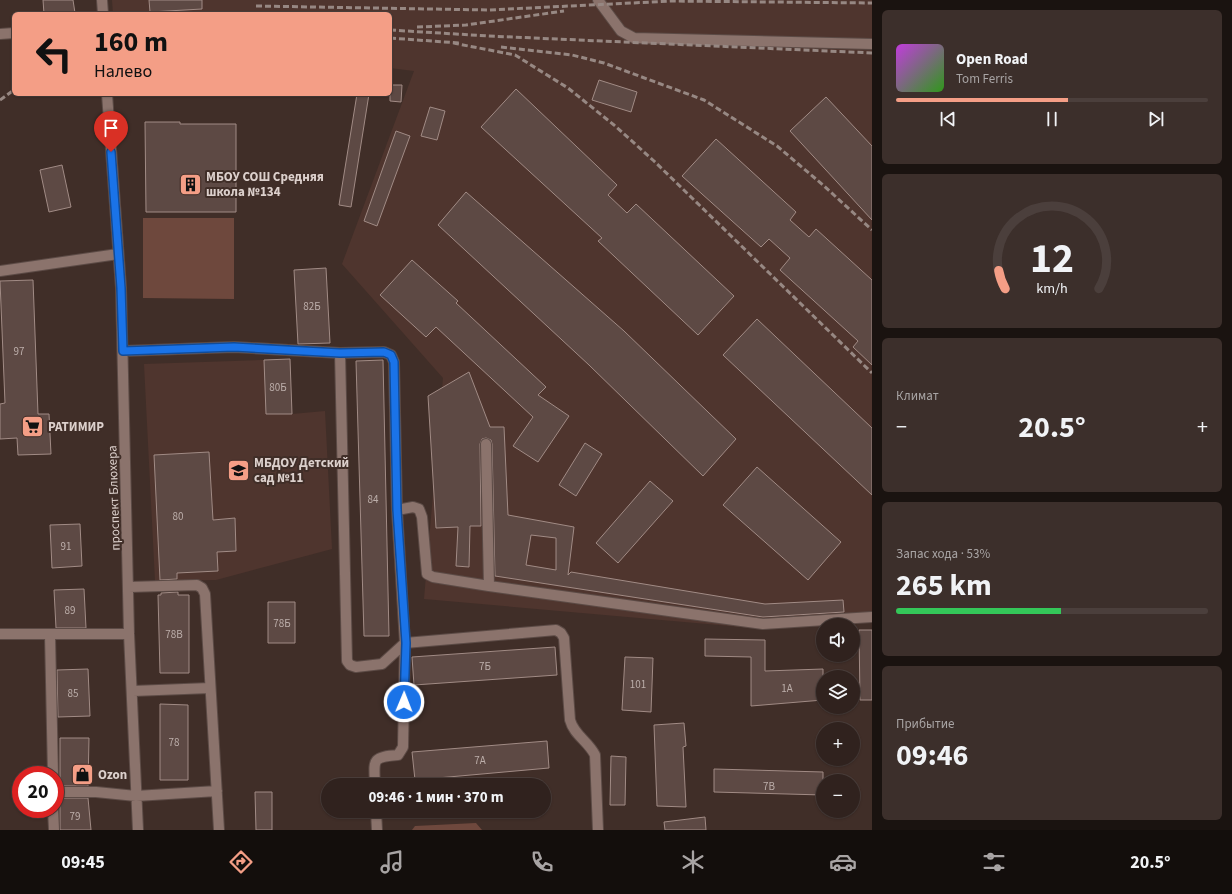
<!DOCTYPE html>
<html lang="ru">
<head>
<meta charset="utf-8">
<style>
	:root { --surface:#30221e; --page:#3c2f2b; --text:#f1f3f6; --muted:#a8a4a4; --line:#4b3f3c; --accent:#f49e86 }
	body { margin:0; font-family:"Source Sans 3",sans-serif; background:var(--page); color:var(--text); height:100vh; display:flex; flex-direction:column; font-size:15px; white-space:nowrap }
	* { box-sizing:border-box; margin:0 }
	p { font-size:13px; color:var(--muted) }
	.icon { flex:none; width:22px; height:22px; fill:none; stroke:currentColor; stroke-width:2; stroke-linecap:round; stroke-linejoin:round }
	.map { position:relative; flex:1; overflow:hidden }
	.panel { display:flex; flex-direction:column; gap:10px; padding:10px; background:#1a1310; width:360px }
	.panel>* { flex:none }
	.guide { position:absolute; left:12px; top:12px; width:380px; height:84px; border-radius:6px; box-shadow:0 1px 3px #0004,0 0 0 1px var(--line); background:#f49e86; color:#111; overflow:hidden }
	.fabs { position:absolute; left:816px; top:618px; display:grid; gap:8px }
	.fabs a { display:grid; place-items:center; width:44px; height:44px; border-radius:50%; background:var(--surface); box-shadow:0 1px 3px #0004,0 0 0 1px var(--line); font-size:20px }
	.speed { position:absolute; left:12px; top:766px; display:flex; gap:8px; font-size:20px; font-weight:700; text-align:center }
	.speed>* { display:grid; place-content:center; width:52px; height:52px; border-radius:50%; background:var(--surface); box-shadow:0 1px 3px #0004,0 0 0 1px var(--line); line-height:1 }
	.speed .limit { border:6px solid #d22; background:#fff; color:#111 }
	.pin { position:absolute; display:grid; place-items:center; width:34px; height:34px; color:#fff; margin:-41px -17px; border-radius:50% 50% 50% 0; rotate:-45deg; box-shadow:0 0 4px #0007 }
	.pin .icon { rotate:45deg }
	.me { position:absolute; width:44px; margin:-22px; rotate:1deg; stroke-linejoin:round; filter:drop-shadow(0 0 3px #0008) }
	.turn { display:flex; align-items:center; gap:14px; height:84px; padding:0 16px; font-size:18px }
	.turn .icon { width:52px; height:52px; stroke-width:2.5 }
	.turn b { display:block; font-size:28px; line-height:34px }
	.big { font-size:30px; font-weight:700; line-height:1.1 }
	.panel .widget { flex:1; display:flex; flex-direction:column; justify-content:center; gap:6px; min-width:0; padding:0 14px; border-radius:6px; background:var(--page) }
	.panel .dial { align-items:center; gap:0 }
	.dial svg { height:104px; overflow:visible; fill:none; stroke:var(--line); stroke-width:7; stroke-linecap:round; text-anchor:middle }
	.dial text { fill:var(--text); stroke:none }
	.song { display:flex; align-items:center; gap:12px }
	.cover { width:48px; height:48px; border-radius:6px; background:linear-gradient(135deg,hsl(290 70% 55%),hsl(110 70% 35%)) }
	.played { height:4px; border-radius:2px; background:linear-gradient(90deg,var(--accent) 55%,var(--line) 55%) }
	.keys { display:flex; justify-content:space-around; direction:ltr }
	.heat { display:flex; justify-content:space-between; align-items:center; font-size:22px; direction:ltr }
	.charge { height:6px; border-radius:3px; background:linear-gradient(90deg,#34c759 53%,var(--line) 0) }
	.trip { position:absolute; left:321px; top:778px; width:230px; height:40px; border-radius:20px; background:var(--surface); box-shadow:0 1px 3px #0004,0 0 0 1px var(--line); font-weight:700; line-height:40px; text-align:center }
	.menu { display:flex; height:64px; justify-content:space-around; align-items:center; background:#130e0c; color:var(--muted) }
	.menu .icon { width:28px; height:28px }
	.menu .active { color:var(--accent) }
	.menu b { font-size:18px; color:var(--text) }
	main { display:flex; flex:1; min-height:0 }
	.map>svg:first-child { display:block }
</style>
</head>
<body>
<main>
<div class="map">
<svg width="872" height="830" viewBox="0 0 872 830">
	<rect width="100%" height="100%" fill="#402e28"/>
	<path fill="#4f352e" d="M 112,0 L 872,0 L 872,622 L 764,629 L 424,599 L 443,378 L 342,264 L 414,71 L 390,68 L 390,14 L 113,14 Z
		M 290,359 L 292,414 L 325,411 L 332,549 L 216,580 L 155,581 L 144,364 Z"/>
	<path fill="#6e483d" d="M 143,218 L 234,218 L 234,299 L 143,298 Z
		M 476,823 L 482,830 L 412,830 L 415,826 Z"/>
	<path fill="#5d4944" stroke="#a18b85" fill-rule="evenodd" d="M 43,0 L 73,0 L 75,13 L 44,14 Z
		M 149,0 L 202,0 L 202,9 L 150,12 Z
		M 599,80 L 637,92 L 631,112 L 592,100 Z
		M 390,85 L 402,85 L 401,102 L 390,101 Z
		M 516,89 L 617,185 L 608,195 L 627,213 L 636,204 L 734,296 L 698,335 L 598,241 L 602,238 L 481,127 Z
		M 357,94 L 369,94 L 351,207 L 339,205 Z
		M 826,97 L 872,146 L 872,220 L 790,131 Z
		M 430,107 L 445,111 L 437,140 L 421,136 Z
		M 145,122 L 180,122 L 180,124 L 236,124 L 236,212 L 146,212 Z
		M 396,131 L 410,136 L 377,226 L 364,221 Z
		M 716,139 L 796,212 L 790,220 L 809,237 L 816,229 L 872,280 L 872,365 L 853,347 L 858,341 L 780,270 L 790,258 L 769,239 L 761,247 L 682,176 Z
		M 62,165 L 71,207 L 49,212 L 40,170 Z
		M 466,192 L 624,331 L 736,439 L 703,476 L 589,365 L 438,225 Z
		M 412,260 L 458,301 L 456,303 L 546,387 L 538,395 L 569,416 L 538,462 L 513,446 L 533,417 L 436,327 L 426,337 L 380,295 Z
		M 326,268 L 330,343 L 298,344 L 294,270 Z
		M 33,280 L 38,414 L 49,414 L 51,454 L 18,455 L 17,438 L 0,439 L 0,404 L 5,403 L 0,281 Z
		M 757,319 L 872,428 L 872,495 L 723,355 Z
		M 290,359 L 292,414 L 266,414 L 264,360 Z
		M 383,360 L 389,636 L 364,636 L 356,361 Z
		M 469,372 L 490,427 L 504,427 L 508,515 L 574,527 L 568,575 L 571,572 L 765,604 L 843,600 L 844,612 L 763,617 L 495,576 L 492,444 L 491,440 L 486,438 L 482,439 L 480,444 L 481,526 L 470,526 L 469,567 L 456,566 L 458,527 L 436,528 L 428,396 ZM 531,535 L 556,538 L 556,570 L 526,565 Z
		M 585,443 L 602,454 L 576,496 L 559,485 Z
		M 209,452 L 213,520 L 235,518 L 236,551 L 217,552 L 218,571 L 177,573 L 177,579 L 160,580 L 154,455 Z
		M 757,467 L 841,542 L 808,580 L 723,505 Z
		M 650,481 L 673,501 L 618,563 L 596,543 Z
		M 80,524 L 82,566 L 52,568 L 50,525 Z
		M 84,589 L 86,628 L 56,628 L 54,590 Z
		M 178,592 L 178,595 L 189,595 L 189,673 L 160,673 L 158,595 L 161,595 L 161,593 Z
		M 268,602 L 295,602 L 295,643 L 268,643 Z
		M 859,630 L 872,630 L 872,700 L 860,700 Z
		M 705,639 L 765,640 L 765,671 L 823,669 L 823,700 L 751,706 L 751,657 L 705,656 Z
		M 555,647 L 557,675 L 414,685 L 412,657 Z
		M 625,657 L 653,658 L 651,712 L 622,710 Z
		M 88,669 L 90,716 L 58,717 L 57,670 Z
		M 160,704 L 188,705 L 188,780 L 160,780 Z
		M 684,723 L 686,746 L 683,747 L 686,807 L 657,806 L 654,725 Z
		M 60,738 L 89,738 L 88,786 L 60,786 Z
		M 547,741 L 549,768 L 415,780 L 412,752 Z
		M 611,756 L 626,757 L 625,805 L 610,805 Z
		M 714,769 L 823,772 L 823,795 L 714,792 Z
		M 255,792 L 272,792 L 272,830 L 256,830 Z
		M 60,798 L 88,798 L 91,830 L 60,830 Z
		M 705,817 L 706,830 L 665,830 L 664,822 Z"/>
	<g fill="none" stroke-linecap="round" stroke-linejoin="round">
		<defs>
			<path id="minor" d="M 102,0 L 103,14
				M 598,0 L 621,31 L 634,38 L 872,44
				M 0,34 L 14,33
				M 107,94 L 121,288 L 129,634 L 138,830
				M 0,271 L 118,254
				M 123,351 L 234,347 L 340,353 L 384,352 L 391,355 L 394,362 L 397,510 L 405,643 L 403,747 L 398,755 C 371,757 374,760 375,785
				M 340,353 L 347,661 L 350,665 L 356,667 L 382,664 L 405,643 L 556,630 L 561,633 L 564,638 L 570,720 C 574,735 588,741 595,755 L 598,830
				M 486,444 L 489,586 L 763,624 L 872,617
				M 397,510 L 413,507 L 419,509 L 422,517 L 427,574 L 433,577 L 489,586
				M 129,587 L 197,585 L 202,588 L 205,594 L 219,830
				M 0,634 L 129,634
				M 50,635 L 53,775
				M 133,691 L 210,688
				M 55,792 L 96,792 L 136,796 L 217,791
				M 53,809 L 54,830
				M 376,811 L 377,830"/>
		</defs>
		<use href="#minor" stroke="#5c4b46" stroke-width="12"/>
		<use href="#minor" stroke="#8b736c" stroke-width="10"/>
		<path stroke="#978883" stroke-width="3" stroke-dasharray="6 3" stroke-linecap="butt" d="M 256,6 L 489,10 L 672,1 L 872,3
			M 417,27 L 466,25 L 564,11
			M 390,30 L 489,36 L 872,53
			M 390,38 L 459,43
			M 453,43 L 515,55 L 568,88 L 614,125 L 654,161 L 872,373
			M 501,47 L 572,55 L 604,63 L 704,100 L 777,146 L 823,185 L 872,230
			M 0,100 L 14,90"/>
	</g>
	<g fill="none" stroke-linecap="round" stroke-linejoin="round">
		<defs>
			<path id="route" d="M 111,152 L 121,288 L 123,351 L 234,347 L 340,353 L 384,352 L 391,355 L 394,362 L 397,510 L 406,643 L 404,702"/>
		</defs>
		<use href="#route" stroke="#114b97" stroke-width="10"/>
		<use href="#route" stroke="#1a73e8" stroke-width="7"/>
	</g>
	<defs>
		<symbol id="building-square" viewBox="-11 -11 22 22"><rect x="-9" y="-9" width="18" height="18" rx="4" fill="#f49e86" stroke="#402e28"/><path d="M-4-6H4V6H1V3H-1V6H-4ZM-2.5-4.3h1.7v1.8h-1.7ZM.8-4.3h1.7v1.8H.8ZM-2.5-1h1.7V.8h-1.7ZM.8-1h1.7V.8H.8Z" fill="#111"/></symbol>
		<symbol id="supermarket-square" viewBox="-11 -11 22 22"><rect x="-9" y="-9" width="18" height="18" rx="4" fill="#f49e86" stroke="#402e28"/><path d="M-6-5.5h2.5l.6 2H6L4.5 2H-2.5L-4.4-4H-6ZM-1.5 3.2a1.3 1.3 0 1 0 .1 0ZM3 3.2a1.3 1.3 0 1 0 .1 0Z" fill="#111"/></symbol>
		<symbol id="school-square" viewBox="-11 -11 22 22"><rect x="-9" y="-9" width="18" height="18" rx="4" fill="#f49e86" stroke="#402e28"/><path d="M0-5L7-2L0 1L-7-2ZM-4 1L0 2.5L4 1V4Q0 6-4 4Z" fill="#111"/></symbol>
		<symbol id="shop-square" viewBox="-11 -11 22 22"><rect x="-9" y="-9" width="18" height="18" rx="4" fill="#f49e86" stroke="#402e28"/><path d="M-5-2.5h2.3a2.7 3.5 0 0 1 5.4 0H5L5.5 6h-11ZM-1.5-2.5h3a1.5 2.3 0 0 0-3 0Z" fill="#111"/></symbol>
	</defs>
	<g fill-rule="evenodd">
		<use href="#building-square" x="178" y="172" width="25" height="25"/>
		<use href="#supermarket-square" x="20" y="414" width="25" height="25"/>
		<use href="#school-square" x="226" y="458" width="25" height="25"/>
		<use href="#shop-square" x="70" y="762" width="25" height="25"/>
	</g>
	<g text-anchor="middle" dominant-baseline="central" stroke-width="4" stroke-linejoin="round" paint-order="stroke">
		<g font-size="11" fill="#bcaeaa">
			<text x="312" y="306">82Б</text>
			<text x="19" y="351">97</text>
			<text x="278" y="387">80Б</text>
			<text x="373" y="499">84</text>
			<text x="178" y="516">80</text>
			<text x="66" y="546">91</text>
			<text x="70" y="610">89</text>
			<text x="282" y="623">78Б</text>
			<text x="174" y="634">78В</text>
			<text x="485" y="666">7Б</text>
			<text x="638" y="684">101</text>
			<text x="787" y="688">1А</text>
			<text x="73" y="693">85</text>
			<text x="174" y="742">78</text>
			<text x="480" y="760">7А</text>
			<text x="769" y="786">7В</text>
			<text x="75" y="816">79</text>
		</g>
		<g font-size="13" font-weight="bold" fill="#dcd0cc" stroke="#402e28" text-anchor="start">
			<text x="206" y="177">МБОУ СОШ Средняя<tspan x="206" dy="15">школа №134</tspan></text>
			<text x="48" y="427">РАТИМИР</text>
			<text x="254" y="463">МБДОУ Детский<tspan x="254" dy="15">сад №11</tspan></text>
			<text x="98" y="775">Ozon</text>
		</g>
		<g font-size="13" fill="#dcd0cc" stroke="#402e28">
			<text transform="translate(114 498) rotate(-92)">проспект Блюхера</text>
		</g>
	</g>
</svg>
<div class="fabs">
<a><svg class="icon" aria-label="sound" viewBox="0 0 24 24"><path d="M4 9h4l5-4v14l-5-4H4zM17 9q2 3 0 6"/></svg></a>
<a><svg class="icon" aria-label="layers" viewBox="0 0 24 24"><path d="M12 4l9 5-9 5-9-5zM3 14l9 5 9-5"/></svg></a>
<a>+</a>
<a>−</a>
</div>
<div class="speed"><div class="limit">20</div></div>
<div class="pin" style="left:111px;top:152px;background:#d93025"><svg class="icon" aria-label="arrive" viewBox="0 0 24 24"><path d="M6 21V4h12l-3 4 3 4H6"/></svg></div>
<svg class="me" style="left:404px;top:702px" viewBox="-20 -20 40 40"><circle r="17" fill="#1a73e8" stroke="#fff" stroke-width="3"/><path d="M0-11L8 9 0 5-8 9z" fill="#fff"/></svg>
<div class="trip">09:46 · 1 мин · 370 m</div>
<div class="guide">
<div class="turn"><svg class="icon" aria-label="left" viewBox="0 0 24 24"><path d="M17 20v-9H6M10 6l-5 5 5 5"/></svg><div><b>160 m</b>Налево</div></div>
</div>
</div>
<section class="panel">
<div class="widget">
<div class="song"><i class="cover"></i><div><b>Open Road</b><p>Tom Ferris</p></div></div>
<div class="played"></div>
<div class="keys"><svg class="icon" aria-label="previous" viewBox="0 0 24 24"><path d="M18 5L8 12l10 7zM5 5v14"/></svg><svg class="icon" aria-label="pause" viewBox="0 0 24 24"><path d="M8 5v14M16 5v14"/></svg><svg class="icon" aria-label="next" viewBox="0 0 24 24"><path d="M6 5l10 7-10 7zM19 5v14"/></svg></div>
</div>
<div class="widget dial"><svg viewBox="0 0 100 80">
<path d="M14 69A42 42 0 1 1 86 69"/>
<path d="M14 69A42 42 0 0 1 9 55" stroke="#f49e86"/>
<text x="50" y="56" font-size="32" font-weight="700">12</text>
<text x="50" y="72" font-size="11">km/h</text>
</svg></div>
<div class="widget"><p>Климат</p>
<div class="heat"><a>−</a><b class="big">20.5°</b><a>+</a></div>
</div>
<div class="widget"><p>Запас хода · 53%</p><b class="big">265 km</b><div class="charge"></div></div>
<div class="widget"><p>Прибытие</p><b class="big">09:46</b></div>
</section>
</main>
<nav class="menu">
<b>09:45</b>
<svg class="icon active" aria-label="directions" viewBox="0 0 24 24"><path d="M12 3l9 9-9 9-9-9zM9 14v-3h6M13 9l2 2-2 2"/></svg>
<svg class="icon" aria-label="music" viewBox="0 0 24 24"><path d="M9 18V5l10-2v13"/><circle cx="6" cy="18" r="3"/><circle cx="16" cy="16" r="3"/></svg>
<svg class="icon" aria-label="phone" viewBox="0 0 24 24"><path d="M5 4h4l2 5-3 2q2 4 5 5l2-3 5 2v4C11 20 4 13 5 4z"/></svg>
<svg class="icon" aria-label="climate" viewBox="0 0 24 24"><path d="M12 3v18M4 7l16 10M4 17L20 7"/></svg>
<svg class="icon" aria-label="car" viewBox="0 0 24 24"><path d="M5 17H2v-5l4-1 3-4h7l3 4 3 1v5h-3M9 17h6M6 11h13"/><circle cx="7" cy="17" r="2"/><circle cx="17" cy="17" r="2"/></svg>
<svg class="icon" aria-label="filters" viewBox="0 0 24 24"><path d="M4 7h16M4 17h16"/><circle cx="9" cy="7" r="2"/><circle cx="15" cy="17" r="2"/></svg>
<b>20.5°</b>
</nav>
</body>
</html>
